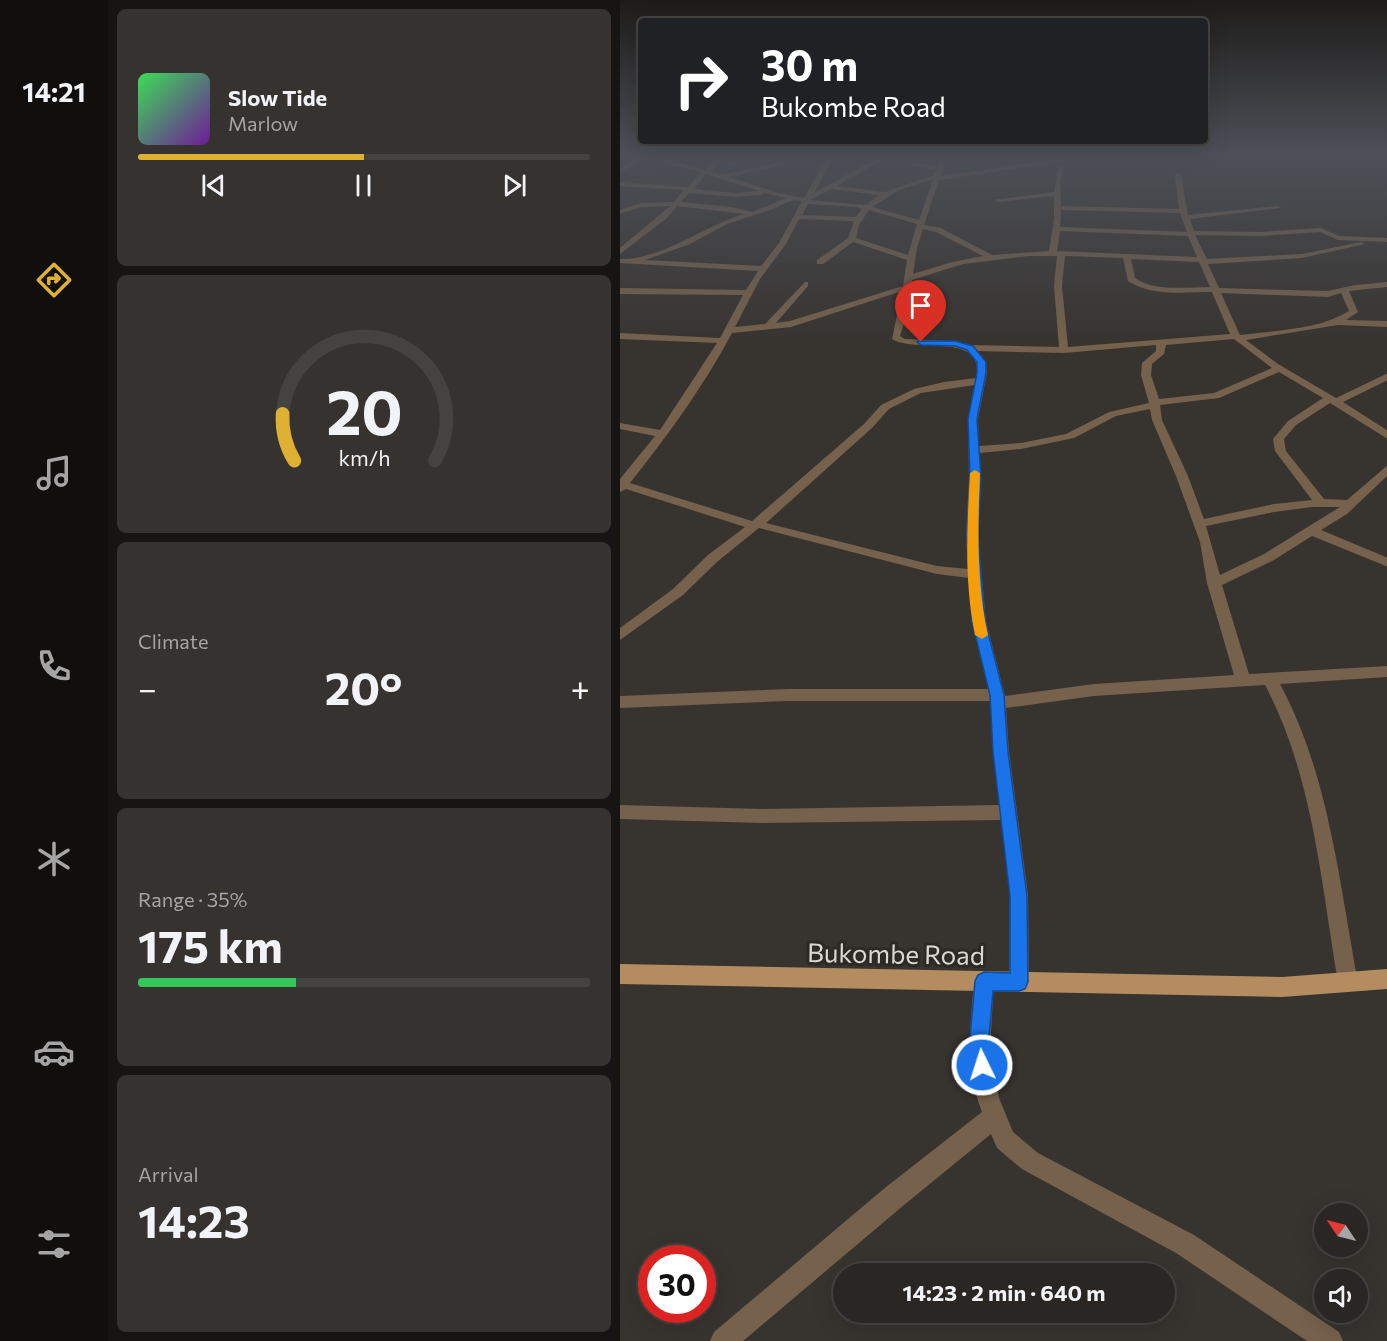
<!DOCTYPE html>
<html lang="en">
<head>
<meta charset="utf-8">
<style>
	:root { --surface:#292623; --page:#353230; --text:#f1f3f6; --muted:#a5a5a6; --line:#454341; --accent:#deb133 }
	body { margin:0; font-family:Commissioner,sans-serif; background:var(--page); color:var(--text); height:100vh; display:flex; flex-direction:column; font-size:22px; white-space:nowrap }
	* { box-sizing:border-box; margin:0 }
	p { font-size:20px; color:var(--muted) }
	.icon { flex:none; width:33px; height:33px; fill:none; stroke:currentColor; stroke-width:2; stroke-linecap:round; stroke-linejoin:round }
	.map { position:relative; flex:1; overflow:hidden }
	.side { display:flex; flex-direction:column; gap:9px; padding:9px; background:#171513; width:512px }
	.side>* { flex:none }
	.hud { position:absolute; left:18px; top:18px; width:570px; height:126px; border-radius:6px; box-shadow:0 6px 24px #0002,0 0 0 2px var(--line); background:#202124; color:#fff; overflow:hidden }
	.needle { width:39px; rotate:305deg }
	.buttons { position:absolute; left:694px; top:1203px; display:grid; gap:12px }
	.buttons a { display:grid; place-items:center; width:54px; height:54px; border-radius:50%; background:var(--surface); box-shadow:0 6px 24px #0002,0 0 0 2px var(--line); font-size:30px }
	.speed { position:absolute; left:18px; top:1245px; display:flex; gap:12px; font-size:30px; font-weight:700; text-align:center }
	.speed>* { display:grid; place-content:center; width:78px; height:78px; border-radius:50%; background:var(--surface); box-shadow:0 6px 24px #0002,0 0 0 2px var(--line); line-height:1 }
	.speed .limit { border:9px solid #d22; background:#fff; color:#111 }
	.pin { position:absolute; display:grid; place-items:center; width:51px; height:51px; color:#fff; margin:-62px -26px; border-radius:50% 50% 50% 0; rotate:-45deg; box-shadow:0 0 6px #0007 }
	.pin .icon { rotate:45deg }
	.me { position:absolute; width:66px; margin:-33px; rotate:356deg; stroke-linejoin:round; filter:drop-shadow(0 0 4px #0008) }
	.turn { display:flex; align-items:center; gap:21px; height:126px; padding:0 24px; font-size:27px }
	.turn .icon { width:78px; height:78px; stroke-width:2.5 }
	.turn b { display:block; font-size:42px; line-height:51px }
	.big { font-size:45px; font-weight:700; line-height:1.1 }
	.side .tile { flex:1; display:flex; flex-direction:column; justify-content:center; gap:9px; min-width:0; padding:0 21px; border-radius:9px; background:var(--page) }
	.side .dial { align-items:center; gap:0 }
	.dial svg { height:156px; overflow:visible; fill:none; stroke:var(--line); stroke-width:7; stroke-linecap:round; text-anchor:middle }
	.dial text { fill:var(--text); stroke:none }
	.song { display:flex; align-items:center; gap:18px }
	.cover { width:72px; height:72px; border-radius:9px; background:linear-gradient(135deg,hsl(130 70% 55%),hsl(280 70% 35%)) }
	.played { height:6px; border-radius:3px; background:linear-gradient(90deg,var(--accent) 50%,var(--line) 50%) }
	.keys { display:flex; justify-content:space-around; direction:ltr }
	.heat { display:flex; justify-content:space-between; align-items:center; font-size:33px; direction:ltr }
	.charge { height:9px; border-radius:4px; background:linear-gradient(90deg,#34c759 35%,var(--line) 0) }
	.trip { position:absolute; left:213px; top:1263px; width:342px; height:60px; border-radius:30px; background:var(--surface); box-shadow:0 6px 24px #0002,0 0 0 2px var(--line); font-weight:700; line-height:60px; text-align:center }
	main { display:flex; flex:1; min-height:0 }
	.dock { display:flex; flex-direction:column; width:108px; justify-content:space-around; align-items:center; background:#100f0e; color:var(--muted) }
	.dock .icon { width:42px; height:42px }
	.dock .on { color:var(--accent) }
	.dock b { font-size:27px; color:var(--text) }
	.map>svg:first-child { display:block }
</style>
</head>
<body>
<main>
<nav class="dock">
<b>14:21</b>
<svg class="icon on" aria-label="directions" viewBox="0 0 24 24"><path d="M12 3l9 9-9 9-9-9zM9 14v-3h6M13 9l2 2-2 2"/></svg>
<svg class="icon" aria-label="music" viewBox="0 0 24 24"><path d="M9 18V5l10-2v13"/><circle cx="6" cy="18" r="3"/><circle cx="16" cy="16" r="3"/></svg>
<svg class="icon" aria-label="phone" viewBox="0 0 24 24"><path d="M5 4h4l2 5-3 2q2 4 5 5l2-3 5 2v4C11 20 4 13 5 4z"/></svg>
<svg class="icon" aria-label="climate" viewBox="0 0 24 24"><path d="M12 3v18M4 7l16 10M4 17L20 7"/></svg>
<svg class="icon" aria-label="car" viewBox="0 0 24 24"><path d="M5 17H2v-5l4-1 3-4h7l3 4 3 1v5h-3M9 17h6M6 11h13"/><circle cx="7" cy="17" r="2"/><circle cx="17" cy="17" r="2"/></svg>
<svg class="icon" aria-label="filters" viewBox="0 0 24 24"><path d="M4 7h16M4 17h16"/><circle cx="9" cy="7" r="2"/><circle cx="15" cy="17" r="2"/></svg>
</nav>
<section class="side">
<div class="tile">
<div class="song"><i class="cover"></i><div><b>Slow Tide</b><p>Marlow</p></div></div>
<div class="played"></div>
<div class="keys"><svg class="icon" aria-label="previous" viewBox="0 0 24 24"><path d="M18 5L8 12l10 7zM5 5v14"/></svg><svg class="icon" aria-label="pause" viewBox="0 0 24 24"><path d="M8 5v14M16 5v14"/></svg><svg class="icon" aria-label="next" viewBox="0 0 24 24"><path d="M6 5l10 7-10 7zM19 5v14"/></svg></div>
</div>
<div class="tile dial"><svg viewBox="0 0 100 80">
<path d="M14 69A42 42 0 1 1 86 69"/>
<path d="M14 69A42 42 0 0 1 8 45" stroke="#deb133"/>
<text x="50" y="56" font-size="32" font-weight="700">20</text>
<text x="50" y="72" font-size="11">km/h</text>
</svg></div>
<div class="tile"><p>Climate</p>
<div class="heat"><a>−</a><b class="big">20°</b><a>+</a></div>
</div>
<div class="tile"><p>Range · 35%</p><b class="big">175 km</b><div class="charge"></div></div>
<div class="tile"><p>Arrival</p><b class="big">14:23</b></div>
</section>
<div class="map">
<svg width="768" height="1341" viewBox="0 0 768 1341">
	<rect width="100%" height="100%" fill="#37332f"/>
	<g fill="none" stroke-linecap="round" stroke-linejoin="round">
		<path fill="#75614c" fill-rule="evenodd" d="M 19,156 L 29,156 L 87,170 L 96,156 L 102,156 L 92,172 L 102,175 L 187,157 L 187,159 L 109,177 L 159,193 L 184,198 L 208,156 L 214,156 L 194,193 L 261,156 L 317,167 L 321,156 L 327,156 L 321,176 L 448,158 L 446,161 L 319,180 L 304,225 L 321,228 L 372,255 L 429,251 L 434,219 L 434,196 L 377,202 L 374,200 L 434,192 L 438,167 L 441,165 L 444,167 L 440,182 L 441,206 L 559,209 L 555,175 L 558,173 L 561,175 L 568,215 L 658,206 L 661,208 L 570,219 L 574,231 L 640,232 L 701,228 L 719,236 L 768,238 L 768,242 L 718,240 L 700,232 L 640,236 L 575,235 L 587,259 L 682,254 L 741,242 L 745,244 L 682,258 L 588,264 L 599,288 L 708,291 L 735,285 L 768,282 L 768,287 L 729,291 L 738,312 L 726,320 L 768,321 L 768,327 L 718,325 L 626,340 L 658,364 L 716,398 L 768,373 L 768,380 L 723,402 L 768,431 L 768,439 L 710,403 L 676,425 L 664,439 L 666,451 L 704,499 L 727,500 L 768,465 L 768,475 L 727,514 L 701,530 L 768,558 L 768,567 L 692,536 L 654,560 L 602,585 L 629,674 L 768,666 L 768,677 L 660,684 C 709,775 719,881 738,982 L 735,989 L 728,992 L 721,989 L 718,982 C 701,882 693,776 645,685 L 474,696 L 386,708 L 389,752 L 408,895 L 409,982 L 406,989 L 399,992 L 392,989 L 389,982 L 390,895 L 381,820 L 142,823 L 0,819 L 0,805 L 142,809 L 379,805 L 370,701 L 168,701 L 0,708 L 0,696 L 168,689 L 368,689 L 352,621 L 349,578 L 317,574 L 139,528 L 98,561 L 63,595 L 0,640 L 0,628 L 53,589 L 88,555 L 125,527 L 6,489 L 0,492 L 0,479 L 35,436 L 0,429 L 0,423 L 40,430 L 97,343 L 0,339 L 0,333 L 100,338 L 123,295 L 0,294 L 0,288 L 126,290 L 138,271 L 0,263 L 0,259 C 39,261 86,225 124,214 L 57,206 L 47,218 L 0,254 L 0,248 L 50,206 L 21,207 L 0,214 L 0,210 L 21,203 L 54,202 L 64,190 L 0,186 L 0,182 L 68,187 L 81,172 L 24,158 L 0,173 L 0,168 ZM 266,158 L 316,171 L 314,175 L 265,192 L 217,186 ZM 86,174 L 89,175 L 139,191 L 115,193 L 74,189 ZM 313,179 L 299,220 L 252,207 L 279,190 ZM 211,189 L 259,195 L 246,205 L 190,200 ZM 69,193 L 115,197 L 141,195 L 144,193 L 166,198 L 132,212 L 112,207 L 61,202 ZM 173,200 L 182,201 L 159,243 L 141,266 L 25,260 L 70,244 L 107,224 L 150,210 ZM 188,204 L 237,207 L 242,209 L 236,217 L 182,215 ZM 249,210 L 297,224 L 288,255 L 236,238 L 239,225 ZM 441,210 L 560,213 L 567,232 L 440,227 ZM 179,219 L 234,221 L 228,238 L 197,260 L 197,264 L 203,264 L 233,242 L 287,260 L 283,286 L 170,321 L 156,323 L 188,286 L 188,282 L 185,282 L 145,324 L 115,327 L 140,279 L 166,244 ZM 303,229 L 316,232 L 363,256 L 332,262 L 293,274 L 297,248 ZM 440,231 L 568,236 L 577,257 L 437,251 ZM 408,256 L 437,256 L 434,286 L 439,347 L 350,345 L 335,341 L 285,339 L 280,336 L 287,314 L 292,280 L 343,264 ZM 445,256 L 503,258 L 508,281 C 532,297 565,292 592,292 L 610,334 L 448,347 L 442,286 ZM 511,259 L 579,262 L 590,287 C 566,287 535,292 515,278 ZM 282,291 L 272,339 C 296,354 366,331 356,378 L 324,382 L 294,389 L 261,405 L 244,424 L 132,521 L 10,483 C 48,435 84,386 112,333 L 171,327 ZM 601,293 L 708,297 L 721,293 L 729,311 C 698,330 657,330 620,335 ZM 614,339 L 652,368 L 594,393 L 539,399 L 531,375 L 532,364 L 544,354 L 546,345 ZM 536,345 L 536,351 L 522,363 L 521,375 L 529,403 L 489,412 L 446,434 L 401,443 L 359,446 L 358,419 L 367,373 L 366,362 L 357,351 L 444,353 ZM 659,372 L 703,398 L 668,421 L 653,439 L 655,451 L 692,500 L 654,504 L 584,519 L 568,476 L 542,420 L 540,405 L 599,398 ZM 355,385 L 348,419 L 349,478 L 346,535 L 348,569 L 317,566 L 146,523 L 252,428 L 269,409 L 301,393 ZM 530,409 L 532,420 L 556,476 L 580,542 L 587,583 L 614,675 L 474,684 L 385,696 L 366,621 L 358,535 L 360,453 L 401,449 L 454,438 L 496,416 ZM 692,507 L 720,507 L 644,554 L 600,575 L 586,526 L 654,512 Z
			M 126,156 L 133,156 L 111,166 L 106,165 Z
			M 364,971 L 371,974 L 374,981 L 370,1049 L 379,1098 L 393,1132 L 418,1153 L 574,1235 L 719,1332 L 723,1341 L 687,1341 L 556,1253 L 402,1169 L 377,1148 L 371,1134 L 284,1205 L 123,1341 L 90,1341 L 94,1332 L 266,1187 L 362,1112 C 345,1068 350,1027 354,981 L 357,974 Z"/>
		<path fill="#b58c60" fill-rule="evenodd" d="M 0,964 L 662,977 L 768,969 L 768,989 L 662,997 L 0,984 Z"/>
	</g>
	<linearGradient id="sky" x2="0" y2="1"><stop stop-color="#1e1c1a"/><stop offset="0.45" stop-color="#4d5058"/><stop offset="1" stop-color="#4d5058" stop-opacity="0"/></linearGradient>
	<rect width="768" height="343" fill="url(#sky)"/>
	<path fill="#1a73e8" stroke="#114b97" stroke-width="1.5" d="M 298,341 L 335,341 L 353,346 L 366,362 L 366,373 L 357,419 L 361,478 L 358,535 L 365,621 L 384,695 L 388,752 L 407,896 L 408,982 L 405,989 L 399,991 L 373,991 L 368,1049 L 372,1065 L 369,1072 L 362,1075 L 355,1072 L 349,1049 L 355,981 L 358,975 L 364,972 L 390,973 L 390,896 L 373,752 L 370,695 L 352,621 L 347,535 L 350,478 L 348,419 L 357,373 L 357,362 L 347,350 L 335,346 L 301,345 L 297,342 Z"/>
	<path fill="#f59e0b" d="M 355,470 L 360,473 C 358,526 356,582 368,635 L 362,639 L 355,635 C 344,582 347,526 350,473 Z"/>
	<g text-anchor="middle" dominant-baseline="central" stroke-width="6" stroke-linejoin="round" paint-order="stroke">
		<g font-size="26" fill="#dad8d5" stroke="#2d2925">
			<text transform="translate(276 953) rotate(1)">Bukombe Road</text>
		</g>
	</g>
</svg>
<div class="buttons">
<a><svg class="needle" viewBox="-14 -14 28 28"><path d="M0-13l5 13h-10z" fill="#e53935"/><path d="M0 13l5-13h-10z" fill="#a5a5a6"/></svg></a>
<a><svg class="icon" aria-label="sound" viewBox="0 0 24 24"><path d="M4 9h4l5-4v14l-5-4H4zM17 9q2 3 0 6"/></svg></a>
</div>
<div class="speed"><div class="limit">30</div></div>
<div class="pin" style="left:301px;top:342px;background:#d93025"><svg class="icon" aria-label="arrive" viewBox="0 0 24 24"><path d="M6 21V4h12l-3 4 3 4H6"/></svg></div>
<svg class="me" style="left:362px;top:1065px" viewBox="-20 -20 40 40"><circle r="17" fill="#1a73e8" stroke="#fff" stroke-width="3"/><path d="M0-11L8 9 0 5-8 9z" fill="#fff"/></svg>
<div class="trip">14:23 · 2 min · 640 m</div>
<div class="hud">
<div class="turn"><svg class="icon" aria-label="right" viewBox="0 0 24 24"><path d="M7 20v-9h11M14 6l5 5-5 5"/></svg><div><b>30 m</b>Bukombe Road</div></div>
</div>
</div>
</main>
</body>
</html>
